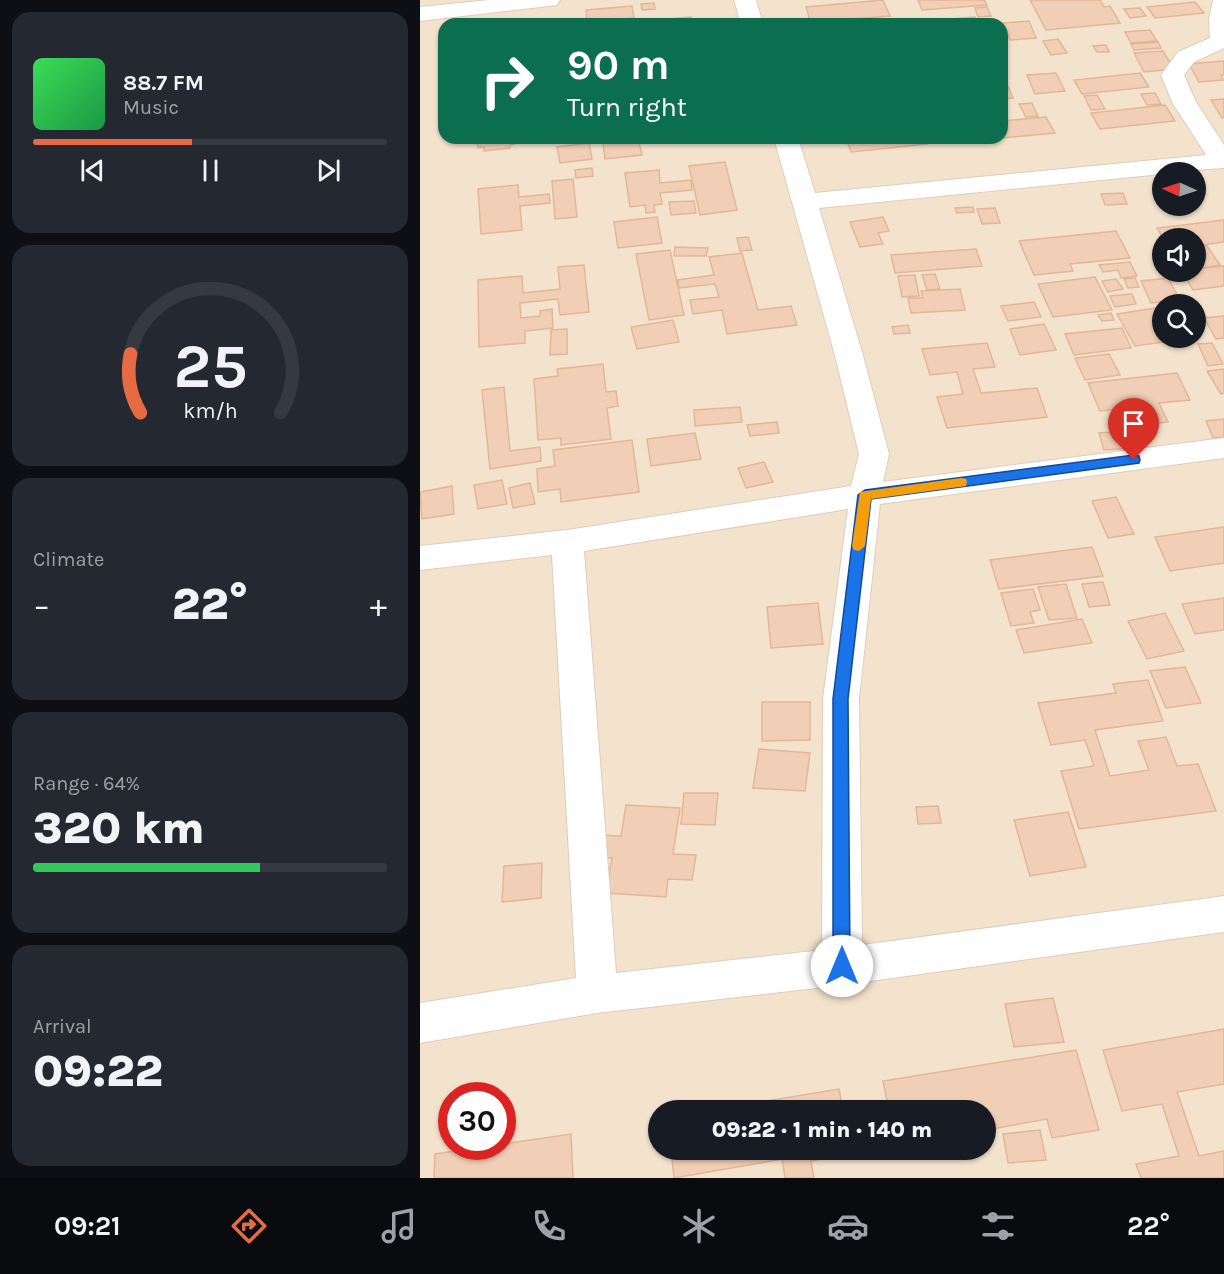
<!DOCTYPE html>
<html lang="en">
<head>
<meta charset="utf-8">
<style>
	:root { --surface:#171b24; --page:#242831; --text:#f1f3f6; --muted:#9ea1a6; --line:#363941; --accent:#e66b43 }
	body { margin:0; font-family:Karla,sans-serif; background:var(--page); color:var(--text); height:100vh; display:flex; flex-direction:column; font-size:22px; white-space:nowrap }
	* { box-sizing:border-box; margin:0 }
	p { font-size:20px; color:var(--muted) }
	.icon { flex:none; width:33px; height:33px; fill:none; stroke:currentColor; stroke-width:2; stroke-linecap:round; stroke-linejoin:round }
	.map { position:relative; flex:1; overflow:hidden }
	.panel { display:flex; flex-direction:column; gap:12px; padding:12px; background:#0d0f14; width:420px }
	.panel>* { flex:none }
	.guide { position:absolute; left:18px; top:18px; width:570px; height:126px; border-radius:18px; box-shadow:0 2px 4px #0004; background:#0b6e4f; color:#fff; overflow:hidden }
	.needle { width:39px; rotate:273deg }
	.controls { position:absolute; left:732px; top:162px; display:grid; gap:12px }
	.controls a { display:grid; place-items:center; width:54px; height:54px; border-radius:50%; background:var(--surface); box-shadow:0 2px 4px #0004; font-size:30px }
	.speed { position:absolute; left:18px; top:1082px; display:flex; gap:12px; font-size:30px; font-weight:700; text-align:center }
	.speed>* { display:grid; place-content:center; width:78px; height:78px; border-radius:50%; background:var(--surface); box-shadow:0 2px 4px #0004; line-height:1 }
	.speed .limit { border:9px solid #d22; background:#fff; color:#111 }
	.pin { position:absolute; display:grid; place-items:center; width:51px; height:51px; color:#fff; margin:-62px -26px; border-radius:50% 50% 50% 0; rotate:-45deg; box-shadow:0 0 6px #0007 }
	.pin .icon { rotate:45deg }
	.me { position:absolute; width:66px; margin:-33px; rotate:0deg; stroke-linejoin:round; filter:drop-shadow(0 0 4px #0008) }
	.turn { display:flex; align-items:center; gap:21px; height:126px; padding:0 30px; font-size:27px }
	.turn .icon { width:78px; height:78px; stroke-width:2.5 }
	.turn b { display:block; font-size:42px; line-height:51px }
	.big { font-size:45px; font-weight:800; line-height:1.1 }
	.panel .card { flex:1; display:flex; flex-direction:column; justify-content:center; gap:9px; min-width:0; padding:0 21px; border-radius:18px; background:var(--page) }
	.panel .dial { align-items:center; gap:0 }
	.dial svg { height:156px; overflow:visible; fill:none; stroke:var(--line); stroke-width:7; stroke-linecap:round; text-anchor:middle }
	.dial text { fill:var(--text); stroke:none }
	.song { display:flex; align-items:center; gap:18px }
	.cover { width:72px; height:72px; border-radius:9px; background:linear-gradient(135deg,hsl(130 70% 55%),hsl(140 70% 35%)) }
	.played { height:6px; border-radius:3px; background:linear-gradient(90deg,var(--accent) 45%,var(--line) 45%) }
	.keys { display:flex; justify-content:space-around; direction:ltr }
	.heat { display:flex; justify-content:space-between; align-items:center; font-size:33px; direction:ltr }
	.charge { height:9px; border-radius:4px; background:linear-gradient(90deg,#34c759 64%,var(--line) 0) }
	.trip { position:absolute; left:228px; top:1100px; width:348px; height:60px; border-radius:30px; background:var(--surface); box-shadow:0 2px 4px #0004; font-weight:800; line-height:60px; text-align:center }
	.dock { display:flex; height:96px; justify-content:space-around; align-items:center; background:#090b0e; color:var(--muted) }
	.dock .icon { width:42px; height:42px }
	.dock .on { color:var(--accent) }
	.dock b { font-size:27px; color:var(--text) }
	main { display:flex; flex:1; min-height:0 }
	.map>svg:first-child { display:block }
</style>
</head>
<body>
<main>
<section class="panel">
<div class="card">
<div class="song"><i class="cover"></i><div><b>88.7 FM</b><p>Music</p></div></div>
<div class="played"></div>
<div class="keys"><svg class="icon" aria-label="previous" viewBox="0 0 24 24"><path d="M18 5L8 12l10 7zM5 5v14"/></svg><svg class="icon" aria-label="pause" viewBox="0 0 24 24"><path d="M8 5v14M16 5v14"/></svg><svg class="icon" aria-label="next" viewBox="0 0 24 24"><path d="M6 5l10 7-10 7zM19 5v14"/></svg></div>
</div>
<div class="card dial"><svg viewBox="0 0 100 80">
<path d="M14 69A42 42 0 1 1 86 69"/>
<path d="M14 69A42 42 0 0 1 9 39" stroke="#e66b43"/>
<text x="50" y="56" font-size="32" font-weight="700">25</text>
<text x="50" y="72" font-size="11">km/h</text>
</svg></div>
<div class="card"><p>Climate</p>
<div class="heat"><a>−</a><b class="big">22°</b><a>+</a></div>
</div>
<div class="card"><p>Range · 64%</p><b class="big">320 km</b><div class="charge"></div></div>
<div class="card"><p>Arrival</p><b class="big">09:22</b></div>
</section>
<div class="map">
<svg width="804" height="1178" viewBox="0 0 804 1178">
	<rect width="100%" height="100%" fill="#fcf1df"/>
	<path fill="#f3e3cd" fill-rule="evenodd" d="M 0,0 L 804,0 L 804,1178 L 0,1178 ZM 24,24 L 582,24 L 582,138 L 24,138 ZM 742,172 L 776,172 L 776,206 L 742,206 ZM 742,238 L 776,238 L 776,272 L 742,272 ZM 742,304 L 776,304 L 776,338 L 742,338 ZM 32,1095 L 82,1095 L 82,1146 L 32,1146 ZM 238,1110 L 566,1110 L 566,1149 L 238,1149 Z"/>
	<path fill="#f1cfb6" stroke="#e3b697" stroke-width="1.5" d="M 463,0 L 470,16 L 419,20 L 420,24 L 391,24 L 386,7 Z
		M 498,0 L 564,0 L 567,5 L 502,10 Z
		M 610,0 L 680,0 L 684,7 L 690,6 L 700,23 L 626,30 Z
		M 775,2 L 784,13 L 735,18 L 727,7 Z
		M 234,3 L 235,9 L 222,10 L 221,4 Z
		M 212,6 L 214,18 L 167,22 L 166,10 Z
		M 567,7 L 571,16 L 558,17 L 555,8 Z
		M 720,8 L 726,16 L 710,18 L 704,9 Z
		M 271,17 L 273,24 L 240,24 L 239,20 Z
		M 555,17 L 558,24 L 504,24 L 503,21 Z
		M 609,21 L 616,38 L 590,40 L 583,23 Z
		M 730,30 L 737,41 L 711,43 L 705,32 Z
		M 638,39 L 647,53 L 631,55 L 623,41 Z
		M 738,42 L 741,48 L 714,50 L 711,44 Z
		M 686,45 L 689,52 L 677,52 L 673,46 Z
		M 743,51 L 754,69 L 724,72 L 714,53 Z
		M 804,61 L 804,75 L 801,75 L 803,80 L 779,82 L 769,64 Z
		M 636,73 L 645,91 L 615,94 L 607,75 Z
		M 720,73 L 729,87 L 662,94 L 654,80 Z
		M 588,86 L 593,98 L 582,99 L 582,87 Z
		M 735,93 L 741,104 L 727,105 L 721,94 Z
		M 677,95 L 685,109 L 671,110 L 664,96 Z
		M 804,99 L 804,117 L 802,118 L 791,100 Z
		M 612,103 L 618,116 L 606,117 L 599,104 Z
		M 745,105 L 755,121 L 680,129 L 671,113 Z
		M 626,117 L 635,133 L 582,138 L 582,121 Z
		M 57,138 L 95,138 L 95,144 L 90,145 L 90,148 L 64,151 L 64,147 L 58,148 Z
		M 218,138 L 222,155 L 185,159 L 183,142 Z
		M 426,138 L 505,138 L 507,144 L 431,152 Z
		M 169,143 L 172,159 L 140,163 L 137,147 Z
		M 305,162 L 317,210 L 280,215 L 269,166 Z
		M 172,168 L 173,176 L 156,178 L 155,170 Z
		M 239,170 L 240,183 L 271,180 L 272,190 L 240,193 L 242,204 L 234,205 L 235,212 L 226,213 L 225,205 L 210,207 L 205,173 Z
		M 153,179 L 157,217 L 135,219 L 132,181 Z
		M 98,185 L 99,197 L 129,194 L 130,203 L 100,206 L 102,230 L 61,234 L 58,189 Z
		M 703,193 L 707,204 L 685,205 L 681,194 Z
		M 274,201 L 276,213 L 251,215 L 249,202 Z
		M 553,207 L 554,212 L 537,213 L 535,208 Z
		M 575,208 L 580,223 L 562,224 L 557,209 Z
		M 237,217 L 242,243 L 198,248 L 194,222 Z
		M 463,217 L 469,231 L 458,233 L 463,244 L 440,247 L 430,222 Z
		M 804,220 L 804,242 L 776,246 L 776,238 L 743,238 L 737,228 Z
		M 696,231 L 710,258 L 650,264 L 653,271 L 614,275 L 599,241 Z
		M 328,237 L 332,250 L 320,251 L 317,238 Z
		M 787,246 L 800,265 L 782,268 L 776,257 L 776,247 Z
		M 255,247 L 288,248 L 286,256 L 254,256 Z
		M 556,249 L 562,266 L 475,273 L 471,255 Z
		M 250,250 L 264,315 L 229,320 L 216,254 Z
		M 322,253 L 338,310 L 371,306 L 377,325 L 307,334 L 302,310 L 273,314 L 270,300 L 299,297 L 295,284 L 259,288 L 258,280 L 294,275 L 289,257 Z
		M 710,262 L 717,276 L 701,278 L 698,270 L 683,272 L 679,265 Z
		M 164,265 L 169,312 L 140,315 L 138,299 L 100,303 L 101,318 L 120,316 L 120,311 L 132,309 L 133,328 L 105,331 L 105,343 L 59,347 L 58,280 L 102,276 L 103,293 L 140,289 L 138,267 Z
		M 804,266 L 804,286 L 773,290 L 762,272 L 776,272 L 776,269 Z
		M 515,274 L 520,289 L 507,290 L 502,275 Z
		M 495,275 L 499,296 L 482,297 L 478,276 Z
		M 675,277 L 692,310 L 633,317 L 618,284 Z
		M 715,278 L 719,287 L 708,288 L 704,279 Z
		M 748,278 L 760,300 L 731,303 L 721,281 Z
		M 696,279 L 703,289 L 688,292 L 682,281 Z
		M 540,289 L 545,310 L 491,313 L 488,298 L 503,298 L 501,291 Z
		M 712,294 L 716,304 L 695,307 L 690,296 Z
		M 614,302 L 621,317 L 588,321 L 581,306 Z
		M 742,307 L 742,338 L 776,338 L 776,329 L 780,337 L 715,346 L 697,314 Z
		M 691,313 L 694,320 L 682,321 L 678,315 Z
		M 804,316 L 804,338 L 796,339 L 784,318 Z
		M 253,320 L 259,342 L 217,349 L 211,327 Z
		M 624,324 L 636,350 L 600,355 L 590,329 Z
		M 488,325 L 490,333 L 474,334 L 472,327 Z
		M 702,328 L 711,348 L 654,355 L 645,334 Z
		M 147,329 L 147,354 L 130,355 L 131,330 Z
		M 567,343 L 575,367 L 553,369 L 561,393 L 617,388 L 627,417 L 527,428 L 517,397 L 543,394 L 537,372 L 510,375 L 502,349 Z
		M 792,343 L 803,364 L 788,366 L 778,344 Z
		M 689,354 L 700,375 L 665,380 L 655,358 Z
		M 183,364 L 186,392 L 196,391 L 198,406 L 187,408 L 191,439 L 141,445 L 141,438 L 118,440 L 114,379 L 138,376 L 137,369 Z
		M 804,369 L 804,393 L 801,394 L 787,371 Z
		M 757,373 L 770,400 L 739,403 L 748,422 L 715,426 L 707,408 L 680,411 L 668,383 Z
		M 84,387 L 90,451 L 120,447 L 121,461 L 70,469 L 62,390 Z
		M 320,407 L 322,422 L 275,426 L 274,410 Z
		M 804,419 L 804,437 L 793,438 L 786,421 Z
		M 357,422 L 359,433 L 330,436 L 327,425 Z
		M 722,430 L 727,447 L 684,450 L 679,433 Z
		M 275,433 L 281,459 L 231,466 L 227,439 Z
		M 212,440 L 219,492 L 141,502 L 140,489 L 118,492 L 117,469 L 135,466 L 133,450 Z
		M 344,462 L 353,482 L 326,488 L 318,468 Z
		M 82,480 L 87,504 L 58,509 L 54,485 Z
		M 110,483 L 115,504 L 93,508 L 89,488 Z
		M 32,486 L 34,514 L 2,519 L 0,492 Z
		M 696,497 L 714,534 L 688,538 L 672,501 Z
		M 804,527 L 804,563 L 750,571 L 735,537 Z
		M 672,547 L 683,576 L 579,589 L 570,560 Z
		M 683,582 L 690,605 L 669,607 L 662,584 Z
		M 646,584 L 657,618 L 629,620 L 618,587 Z
		M 613,589 L 620,610 L 610,612 L 614,623 L 591,626 L 581,593 Z
		M 804,598 L 804,630 L 775,634 L 762,604 Z
		M 398,603 L 403,644 L 351,648 L 347,607 Z
		M 745,613 L 764,651 L 727,659 L 708,621 Z
		M 662,619 L 672,643 L 604,653 L 596,630 Z
		M 765,667 L 781,703 L 746,708 L 730,671 Z
		M 728,680 L 743,721 L 675,730 L 690,776 L 729,770 L 718,741 L 746,737 L 757,766 L 778,764 L 796,811 L 659,829 L 641,771 L 674,766 L 665,740 L 631,745 L 618,703 L 696,693 L 693,684 Z
		M 342,702 L 390,702 L 390,740 L 342,741 Z
		M 339,749 L 390,753 L 385,791 L 333,788 Z
		M 264,793 L 298,793 L 295,825 L 261,824 Z
		M 206,805 L 260,808 L 253,854 L 276,855 L 272,880 L 248,879 L 246,897 L 186,893 L 192,858 L 176,858 L 180,835 L 201,836 Z
		M 518,806 L 521,823 L 498,824 L 496,807 Z
		M 648,812 L 666,867 L 610,876 L 594,820 Z
		M 122,863 L 121,898 L 82,902 L 84,866 Z
		M 633,998 L 644,1042 L 594,1047 L 585,1004 Z
		M 804,1029 L 804,1084 L 757,1092 L 779,1156 L 804,1151 L 804,1178 L 721,1178 L 716,1164 L 759,1156 L 742,1104 L 702,1111 L 683,1050 Z
		M 656,1050 L 679,1130 L 632,1138 L 627,1119 L 566,1130 L 566,1110 L 469,1110 L 463,1081 Z
		M 419,1089 L 423,1110 L 293,1110 Z
		M 620,1130 L 626,1160 L 588,1163 L 583,1134 Z
		M 151,1134 L 153,1178 L 14,1178 L 15,1154 Z
		M 251,1149 L 430,1149 L 431,1154 L 391,1161 L 394,1178 L 365,1178 L 362,1159 L 254,1178 Z"/>
	<g fill="none" stroke-linecap="round" stroke-linejoin="round">
		<defs>
			<path id="street" d="M 69,0 L 140,0 L 137,5 L 129,6 L 0,21 L 0,7 Z
				M 314,0 L 336,0 L 343,24 L 321,24 Z
				M 793,0 L 804,0 L 804,48 L 774,62 L 764,75 L 776,102 L 804,145 L 804,168 L 742,172 L 742,174 L 399,208 L 442,352 L 469,454 L 463,482 L 804,438 L 804,458 L 460,504 L 439,699 L 442,945 L 804,896 L 804,932 L 422,985 L 177,1013 L 0,1043 L 0,1003 L 156,978 L 132,555 L 0,570 L 0,546 L 147,530 L 431,486 L 439,454 L 414,352 L 354,138 L 378,138 L 395,193 L 786,155 L 752,102 L 741,75 L 758,52 L 790,38 L 789,19 ZM 428,509 L 403,699 L 402,950 L 196,973 L 164,551 Z"/>
		</defs>
		<use href="#street" stroke="#dfcdbb" stroke-width="2"/>
		<use href="#street" fill="#fff" fill-rule="evenodd"/>
	</g>
	<path fill="#1a73e8" stroke="#114b97" stroke-width="1.5" d="M 714,455 L 719,456 L 720,460 L 719,463 L 451,499 L 428,699 L 430,966 L 428,971 L 422,974 L 416,971 L 413,966 L 413,699 L 438,495 L 445,490 Z"/>
	<path fill="#f59e0b" d="M 541,478 L 546,479 L 547,482 L 546,486 L 451,499 L 445,546 L 439,551 L 434,550 L 432,546 L 440,492 Z"/>
</svg>
<div class="controls">
<a><svg class="needle" viewBox="-14 -14 28 28"><path d="M0-13l5 13h-10z" fill="#e53935"/><path d="M0 13l5-13h-10z" fill="#9ea1a6"/></svg></a>
<a><svg class="icon" aria-label="sound" viewBox="0 0 24 24"><path d="M4 9h4l5-4v14l-5-4H4zM17 9q2 3 0 6"/></svg></a>
<a><svg class="icon" aria-label="search" viewBox="0 0 24 24"><circle cx="10" cy="10" r="6"/><path d="M15 15l6 6"/></svg></a>
</div>
<div class="speed"><div class="limit">30</div></div>
<div class="pin" style="left:714px;top:460px;background:#d93025"><svg class="icon" aria-label="arrive" viewBox="0 0 24 24"><path d="M6 21V4h12l-3 4 3 4H6"/></svg></div>
<svg class="me" style="left:422px;top:966px" viewBox="-20 -20 40 40"><circle r="19" fill="#fff"/><path d="M0-13L10 11 0 6-10 11z" fill="#1a73e8"/></svg>
<div class="trip">09:22 · 1 min · 140 m</div>
<div class="guide">
<div class="turn"><svg class="icon" aria-label="right" viewBox="0 0 24 24"><path d="M7 20v-9h11M14 6l5 5-5 5"/></svg><div><b>90 m</b>Turn right</div></div>
</div>
</div>
</main>
<nav class="dock">
<b>09:21</b>
<svg class="icon on" aria-label="directions" viewBox="0 0 24 24"><path d="M12 3l9 9-9 9-9-9zM9 14v-3h6M13 9l2 2-2 2"/></svg>
<svg class="icon" aria-label="music" viewBox="0 0 24 24"><path d="M9 18V5l10-2v13"/><circle cx="6" cy="18" r="3"/><circle cx="16" cy="16" r="3"/></svg>
<svg class="icon" aria-label="phone" viewBox="0 0 24 24"><path d="M5 4h4l2 5-3 2q2 4 5 5l2-3 5 2v4C11 20 4 13 5 4z"/></svg>
<svg class="icon" aria-label="climate" viewBox="0 0 24 24"><path d="M12 3v18M4 7l16 10M4 17L20 7"/></svg>
<svg class="icon" aria-label="car" viewBox="0 0 24 24"><path d="M5 17H2v-5l4-1 3-4h7l3 4 3 1v5h-3M9 17h6M6 11h13"/><circle cx="7" cy="17" r="2"/><circle cx="17" cy="17" r="2"/></svg>
<svg class="icon" aria-label="filters" viewBox="0 0 24 24"><path d="M4 7h16M4 17h16"/><circle cx="9" cy="7" r="2"/><circle cx="15" cy="17" r="2"/></svg>
<b>22°</b>
</nav>
</body>
</html>
